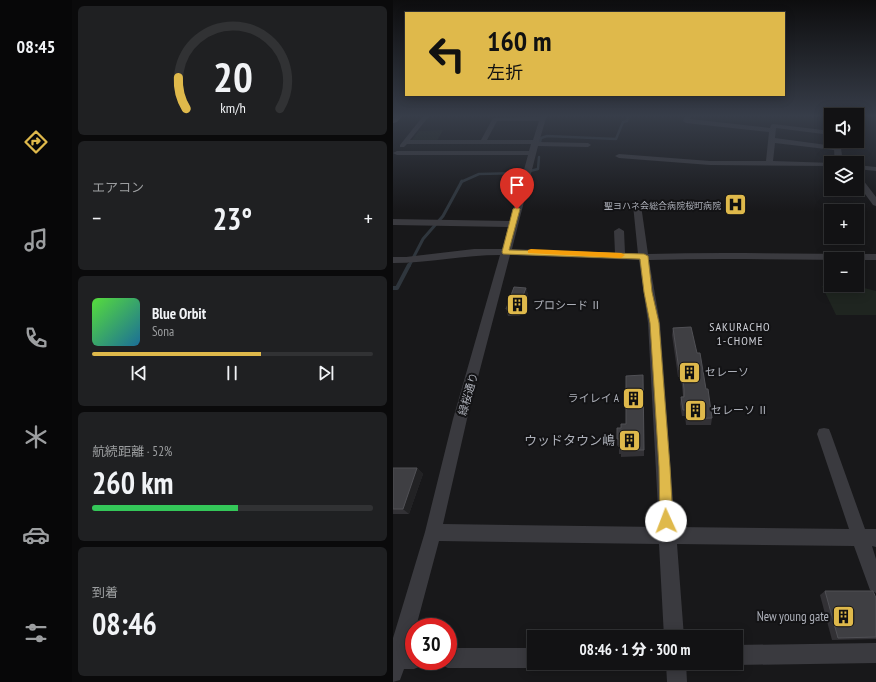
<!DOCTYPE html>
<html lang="ja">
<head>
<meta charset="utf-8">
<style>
	:root { --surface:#121214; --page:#1f2022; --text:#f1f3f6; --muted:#9c9ea0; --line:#313234; --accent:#dfb94b }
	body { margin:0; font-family:"PT Sans Narrow","Noto Sans JP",sans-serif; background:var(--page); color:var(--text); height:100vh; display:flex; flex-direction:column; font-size:15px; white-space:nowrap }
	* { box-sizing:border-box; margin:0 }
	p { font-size:13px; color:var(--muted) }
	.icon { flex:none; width:22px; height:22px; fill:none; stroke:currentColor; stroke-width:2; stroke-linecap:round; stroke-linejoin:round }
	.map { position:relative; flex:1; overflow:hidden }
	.side { display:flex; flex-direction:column; gap:6px; padding:6px; background:#0a0a0b; width:321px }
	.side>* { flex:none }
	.guide { position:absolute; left:12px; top:12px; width:380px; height:84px; border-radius:0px; box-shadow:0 2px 10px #0003,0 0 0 1px var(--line); background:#dfb94b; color:#111; overflow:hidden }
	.tools { position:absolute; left:431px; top:108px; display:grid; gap:8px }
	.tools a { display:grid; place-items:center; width:40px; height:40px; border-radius:0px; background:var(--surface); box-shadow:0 2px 10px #0003,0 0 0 1px var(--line); font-size:20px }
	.speed { position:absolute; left:12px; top:618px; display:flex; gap:8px; font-size:20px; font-weight:700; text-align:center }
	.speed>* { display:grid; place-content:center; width:52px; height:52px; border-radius:50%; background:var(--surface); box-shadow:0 2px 10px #0003,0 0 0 1px var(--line); line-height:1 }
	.speed .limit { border:6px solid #d22; background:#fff; color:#111 }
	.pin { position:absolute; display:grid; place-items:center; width:34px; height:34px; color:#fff; margin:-41px -17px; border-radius:50% 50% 50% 0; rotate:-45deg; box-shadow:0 0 4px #0007 }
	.pin .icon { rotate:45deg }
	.me { position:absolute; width:44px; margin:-22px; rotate:358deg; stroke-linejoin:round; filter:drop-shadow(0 0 3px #0008) }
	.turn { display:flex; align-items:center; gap:14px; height:84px; padding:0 16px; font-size:18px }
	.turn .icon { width:52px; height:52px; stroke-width:2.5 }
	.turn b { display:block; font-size:28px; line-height:34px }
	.big { font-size:30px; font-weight:800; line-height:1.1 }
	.side .card { flex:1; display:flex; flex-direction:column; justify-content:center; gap:6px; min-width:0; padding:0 14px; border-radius:6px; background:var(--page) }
	.side .dial { align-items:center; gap:0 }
	.dial svg { height:104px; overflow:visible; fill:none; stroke:var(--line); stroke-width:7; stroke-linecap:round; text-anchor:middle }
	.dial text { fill:var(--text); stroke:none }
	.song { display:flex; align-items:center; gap:12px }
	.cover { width:48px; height:48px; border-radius:6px; background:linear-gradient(135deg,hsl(110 70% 55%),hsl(200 70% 35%)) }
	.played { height:4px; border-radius:2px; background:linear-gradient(90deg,var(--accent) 60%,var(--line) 60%) }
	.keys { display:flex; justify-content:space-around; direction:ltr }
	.heat { display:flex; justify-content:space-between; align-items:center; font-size:22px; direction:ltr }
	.charge { height:6px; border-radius:3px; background:linear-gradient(90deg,#34c759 52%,var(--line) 0) }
	.trip { position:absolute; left:134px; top:630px; width:216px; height:40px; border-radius:0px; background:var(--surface); box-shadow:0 2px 10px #0003,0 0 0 1px var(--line); font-weight:800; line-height:40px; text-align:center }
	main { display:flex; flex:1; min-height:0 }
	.dock { display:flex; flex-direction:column; width:72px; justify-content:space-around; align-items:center; background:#070708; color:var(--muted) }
	.dock .icon { width:28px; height:28px }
	.dock .selected { color:var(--accent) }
	.dock b { font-size:18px; color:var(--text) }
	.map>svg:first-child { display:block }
</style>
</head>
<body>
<main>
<nav class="dock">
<b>08:45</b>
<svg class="icon selected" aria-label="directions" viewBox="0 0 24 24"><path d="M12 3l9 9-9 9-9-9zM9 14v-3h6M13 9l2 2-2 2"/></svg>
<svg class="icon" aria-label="music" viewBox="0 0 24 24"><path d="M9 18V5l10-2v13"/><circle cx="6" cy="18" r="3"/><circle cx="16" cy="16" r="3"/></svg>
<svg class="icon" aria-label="phone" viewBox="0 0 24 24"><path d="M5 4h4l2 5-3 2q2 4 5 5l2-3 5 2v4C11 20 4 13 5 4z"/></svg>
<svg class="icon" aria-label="climate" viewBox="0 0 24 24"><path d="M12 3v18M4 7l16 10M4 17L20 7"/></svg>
<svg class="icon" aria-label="car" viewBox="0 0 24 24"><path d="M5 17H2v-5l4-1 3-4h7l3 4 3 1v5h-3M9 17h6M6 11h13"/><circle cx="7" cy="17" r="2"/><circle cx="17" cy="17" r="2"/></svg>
<svg class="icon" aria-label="filters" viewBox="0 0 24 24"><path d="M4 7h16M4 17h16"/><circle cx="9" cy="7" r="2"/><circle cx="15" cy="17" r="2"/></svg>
</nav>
<section class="side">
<div class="card dial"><svg viewBox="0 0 100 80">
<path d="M14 69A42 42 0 1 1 86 69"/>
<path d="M14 69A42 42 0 0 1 8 45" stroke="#dfb94b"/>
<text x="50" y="56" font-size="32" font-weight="700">20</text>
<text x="50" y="72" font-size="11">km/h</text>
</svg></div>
<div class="card"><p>エアコン</p>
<div class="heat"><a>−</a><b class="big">23°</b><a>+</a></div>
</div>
<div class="card">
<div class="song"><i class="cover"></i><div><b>Blue Orbit</b><p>Sona</p></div></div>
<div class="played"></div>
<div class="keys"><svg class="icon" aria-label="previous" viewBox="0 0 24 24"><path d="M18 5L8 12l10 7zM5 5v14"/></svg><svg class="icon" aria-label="pause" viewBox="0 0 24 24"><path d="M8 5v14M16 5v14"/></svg><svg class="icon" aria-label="next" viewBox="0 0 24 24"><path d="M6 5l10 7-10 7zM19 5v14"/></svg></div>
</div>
<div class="card"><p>航続距離 · 52%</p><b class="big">260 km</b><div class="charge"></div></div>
<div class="card"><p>到着</p><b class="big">08:46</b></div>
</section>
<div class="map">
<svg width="483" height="682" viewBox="0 0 483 682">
	<rect width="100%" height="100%" fill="#18181a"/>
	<path fill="#1f2520" d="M 50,130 L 44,141 L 18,141 L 26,131 Z
		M 429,286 L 471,288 L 483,291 L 483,315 L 443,315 Z"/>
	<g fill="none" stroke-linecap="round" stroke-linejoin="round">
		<path stroke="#2f363d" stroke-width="2.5" d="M 147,142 L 148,138 L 154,136 L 223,139 L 230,122 L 234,121 L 236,115
			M 137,171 L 145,169 L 146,157
			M 68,182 L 86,174 L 130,173"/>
		<path stroke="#2f363d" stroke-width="3" d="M 16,266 L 30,239 L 50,216 L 69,181"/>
		<path stroke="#2f363d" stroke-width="4" d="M 0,288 L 4,288 L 16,265"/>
		<path fill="#3a3a3f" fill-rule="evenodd" d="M 31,115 L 37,115 L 17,140 L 88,140 L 100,118 L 147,117 L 148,115 L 154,115 L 146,142 L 195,143 L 198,145 L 195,147 L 145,146 L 119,249 L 222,253 L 221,231 L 226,228 L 231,231 L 232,253 L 245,254 L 240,205 L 244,202 L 248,205 L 255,254 C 331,252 407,254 483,254 L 483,260 C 410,260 332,258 256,260 L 267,323 L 282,527 L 456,529 L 424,434 L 426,429 L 431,428 L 436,429 L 438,434 L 472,529 L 483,529 L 483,547 L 479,546 L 483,559 L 483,593 L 477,590 L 461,546 L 284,544 L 291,637 L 271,637 L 266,544 L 46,541 L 23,627 L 21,627 L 21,633 L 17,649 L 21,649 L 21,661 L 30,661 L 28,666 L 21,669 L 11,669 L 7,680 L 0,682 L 0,638 L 32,532 L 60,419 L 107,255 C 71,255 36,263 0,263 L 0,257 L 13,257 L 81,249 L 109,249 L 115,227 L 0,225 L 0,219 L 117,221 L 135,155 L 4,155 L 0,153 L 4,151 L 136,151 L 138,144 L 14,144 L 11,147 L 7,147 L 7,145 ZM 104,121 L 146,121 L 140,140 L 94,140 ZM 117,255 L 246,260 L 255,323 L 266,527 L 50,524 L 74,419 Z
			M 292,115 L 298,115 L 297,119 L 377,128 L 378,125 L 380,124 L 438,131 L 438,135 L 383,128 L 382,138 L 441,146 L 441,141 L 447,141 L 450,163 L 442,163 L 441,150 L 382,143 L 380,161 L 441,163 L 438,163 L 438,166 L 317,165 L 226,158 L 222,156 L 226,154 L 317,161 L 373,161 L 376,132 L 293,123 L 290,121 Z
			M 464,165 L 483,167 L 483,171 L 464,169 Z
			M 464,176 L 467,176 L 483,197 L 483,206 L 480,205 L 464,183 Z
			M 483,643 L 483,663 L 343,665 L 338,663 L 343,663 L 343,645 Z
			M 55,648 L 141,648 L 141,663 L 149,663 L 148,665 L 141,668 L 55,668 L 48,665 L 46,661 L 55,661 Z
			M 273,663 L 293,663 L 294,682 L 274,682 Z"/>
		<path fill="#56575d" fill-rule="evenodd" d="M 0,115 L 10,115 L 4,122 L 0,123 Z"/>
	</g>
	<path fill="#323135" d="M 133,288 L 135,295 L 127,316 L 115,316 L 113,309 Z
		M 280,328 L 304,353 L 319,418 L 318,425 L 293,425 L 292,416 L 289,416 L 287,404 L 288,397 L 290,396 L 288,377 L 285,377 L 279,335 Z
		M 228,428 L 251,450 L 251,456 L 228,457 L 228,454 L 226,454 L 226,445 L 224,446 L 224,439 Z
		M 0,468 L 24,468 L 30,474 L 16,514 L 0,514 Z
		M 432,591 L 483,598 L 483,639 L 439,640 L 427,595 Z"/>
	<path fill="#222224" d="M 133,288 L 135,295 L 127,316 L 125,309 Z
		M 24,468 L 30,474 L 16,514 L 10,509 Z"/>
	<path fill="#3f3f43" stroke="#505055" d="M 121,287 L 133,288 L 125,309 L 113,309 Z
		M 298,327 L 304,353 L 307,353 L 313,389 L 315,389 L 319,418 L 294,419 L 293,410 L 290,410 L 288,397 L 291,397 L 291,389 L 289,370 L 286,370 L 280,328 Z
		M 250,375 L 251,450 L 228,450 L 228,447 L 226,447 L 226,439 L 224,439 L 224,428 L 228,428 L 228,424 L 233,424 L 233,376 Z
		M 0,468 L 24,468 L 10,509 L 0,509 Z
		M 432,591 L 480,591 L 483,598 L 483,637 L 445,638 Z"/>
	<linearGradient id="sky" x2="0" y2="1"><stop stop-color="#0d0d0e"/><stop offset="0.55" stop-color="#373d49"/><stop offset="1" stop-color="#373d49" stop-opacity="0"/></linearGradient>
	<rect width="483" height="211" fill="url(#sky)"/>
	<path fill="#dfb94b" stroke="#917831" d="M 124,207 L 127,209 L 116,250 L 251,254 L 255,256 L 259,292 L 266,323 L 277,467 L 280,521 L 278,526 L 273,528 L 269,526 L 267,521 L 266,467 L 257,323 L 251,292 L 247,259 L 110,254 L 109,252 L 120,209 Z"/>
	<path fill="#f59e0b" d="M 138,249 L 228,253 L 232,255 L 228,258 L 135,253 L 135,250 Z"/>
	<defs>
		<symbol id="hospital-square" viewBox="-11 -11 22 22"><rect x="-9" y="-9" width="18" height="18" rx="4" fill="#dfb94b" stroke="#131315"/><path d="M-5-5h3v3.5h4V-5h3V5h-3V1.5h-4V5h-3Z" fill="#111"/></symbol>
		<symbol id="building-square" viewBox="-11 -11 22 22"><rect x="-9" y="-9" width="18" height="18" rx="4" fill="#dfb94b" stroke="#131315"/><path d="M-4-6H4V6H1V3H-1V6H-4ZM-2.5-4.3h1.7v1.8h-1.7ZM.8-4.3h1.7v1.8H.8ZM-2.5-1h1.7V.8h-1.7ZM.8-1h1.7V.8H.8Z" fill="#111"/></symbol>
	</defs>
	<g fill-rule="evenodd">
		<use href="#hospital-square" x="330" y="192" width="25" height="25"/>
		<use href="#building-square" x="112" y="292" width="25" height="25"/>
		<use href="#building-square" x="284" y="360" width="25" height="25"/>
		<use href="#building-square" x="228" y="386" width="25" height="25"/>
		<use href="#building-square" x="290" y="398" width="25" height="25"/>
		<use href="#building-square" x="224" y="428" width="25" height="25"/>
		<use href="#building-square" x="438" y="604" width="25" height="25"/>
	</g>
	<g text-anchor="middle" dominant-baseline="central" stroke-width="4" stroke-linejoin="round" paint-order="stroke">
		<g font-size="9" fill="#acafb8" stroke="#131315" text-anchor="end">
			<text x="328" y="205">聖ヨハネ会総合病院桜町病院</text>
		</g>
		<g font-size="11" fill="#acafb8" stroke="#131315" text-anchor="start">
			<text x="140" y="305">プロシード Ⅱ</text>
			<text x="312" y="372">セレーソ</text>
			<text x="226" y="398" text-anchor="end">ライレイ A</text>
			<text x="318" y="410">セレーソ Ⅱ</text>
		</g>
		<g font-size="11" fill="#acafb8" stroke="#131315">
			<text transform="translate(75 394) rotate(-74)">緑桜通り</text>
		</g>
		<g font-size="12" letter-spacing="1" fill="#ccced5" stroke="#131315">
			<text x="347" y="326">SAKURACHO<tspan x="347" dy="14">1-CHOME</tspan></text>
		</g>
		<g font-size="13" fill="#acafb8" stroke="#131315" text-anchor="end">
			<text x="222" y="440">ウッドタウン嶋</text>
			<text x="436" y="616">New young gate</text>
		</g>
	</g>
</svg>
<div class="tools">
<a><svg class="icon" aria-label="sound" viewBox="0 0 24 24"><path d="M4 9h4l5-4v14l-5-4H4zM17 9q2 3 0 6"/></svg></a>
<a><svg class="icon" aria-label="layers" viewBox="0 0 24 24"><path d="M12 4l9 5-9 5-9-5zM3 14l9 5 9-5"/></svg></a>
<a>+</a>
<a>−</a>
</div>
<div class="speed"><div class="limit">30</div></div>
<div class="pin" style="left:124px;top:209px;background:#d93025"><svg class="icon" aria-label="arrive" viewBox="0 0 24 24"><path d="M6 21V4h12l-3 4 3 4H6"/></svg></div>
<svg class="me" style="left:273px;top:521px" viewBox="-20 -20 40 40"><circle r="19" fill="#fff"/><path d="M0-13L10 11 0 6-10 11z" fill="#dfb94b"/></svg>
<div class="trip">08:46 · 1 分 · 300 m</div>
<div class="guide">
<div class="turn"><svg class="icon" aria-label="left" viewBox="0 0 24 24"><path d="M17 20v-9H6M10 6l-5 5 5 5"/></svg><div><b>160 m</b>左折</div></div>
</div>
</div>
</main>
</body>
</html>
